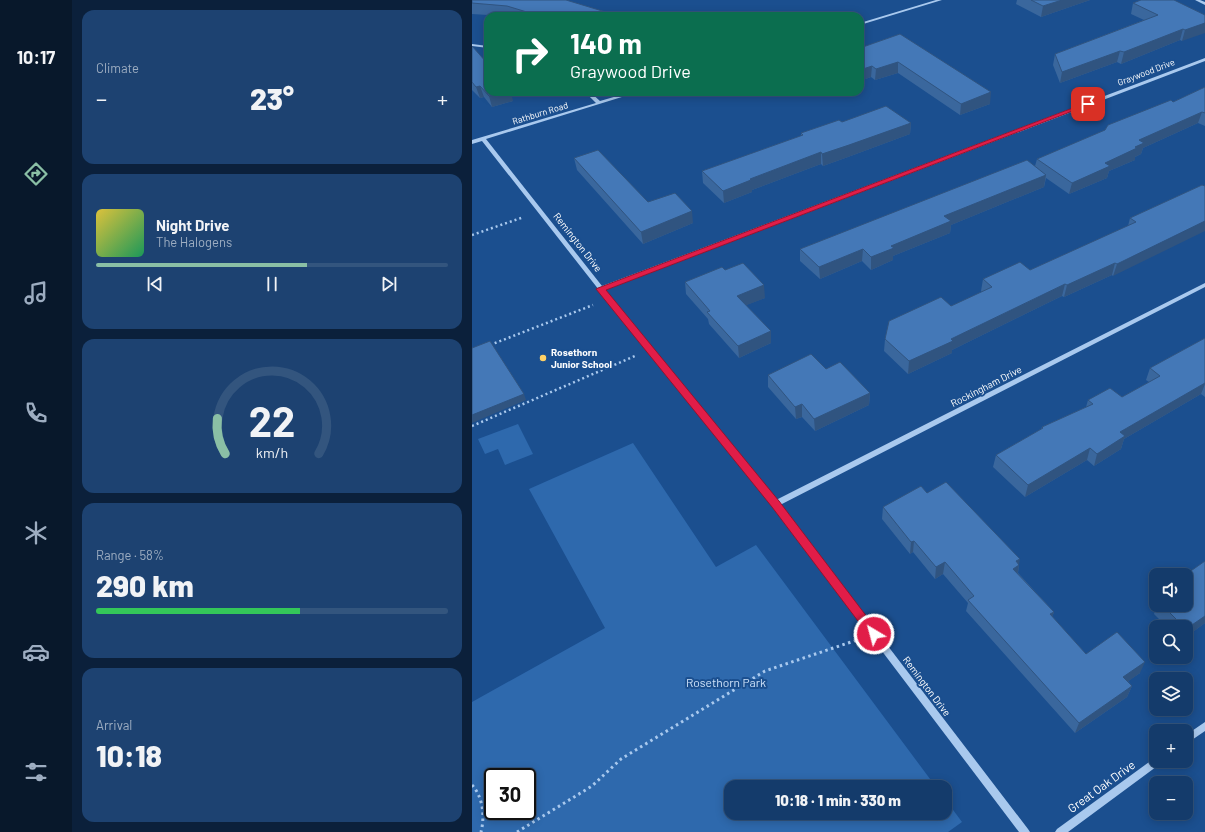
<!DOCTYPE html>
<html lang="en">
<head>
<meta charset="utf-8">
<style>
	:root { --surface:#143b6b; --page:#1d4271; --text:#f1f3f6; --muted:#9dadc1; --line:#33557e; --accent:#8abfa5 }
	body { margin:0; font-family:Barlow,sans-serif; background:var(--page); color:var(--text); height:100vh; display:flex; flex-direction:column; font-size:15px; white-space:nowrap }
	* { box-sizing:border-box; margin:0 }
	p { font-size:13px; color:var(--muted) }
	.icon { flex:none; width:22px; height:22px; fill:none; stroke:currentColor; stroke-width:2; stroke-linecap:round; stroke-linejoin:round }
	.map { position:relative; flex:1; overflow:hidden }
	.drawer { display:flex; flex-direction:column; gap:10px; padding:10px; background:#0b203b; width:400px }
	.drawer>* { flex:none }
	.guide { position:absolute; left:12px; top:12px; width:380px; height:84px; border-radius:12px; box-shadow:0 2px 10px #0003,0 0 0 1px var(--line); background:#0b6e4f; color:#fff; overflow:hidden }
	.controls { position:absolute; left:677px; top:568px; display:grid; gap:8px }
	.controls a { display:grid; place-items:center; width:44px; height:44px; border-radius:8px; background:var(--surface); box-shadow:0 2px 10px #0003,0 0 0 1px var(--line); font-size:20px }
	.speed { position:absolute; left:12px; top:768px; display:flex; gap:8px; font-size:20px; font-weight:700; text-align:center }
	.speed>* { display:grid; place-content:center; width:52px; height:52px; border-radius:50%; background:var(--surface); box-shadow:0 2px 10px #0003,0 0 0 1px var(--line); line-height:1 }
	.speed .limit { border:2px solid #111; border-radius:6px; background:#fff; color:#111 }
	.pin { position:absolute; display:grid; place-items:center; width:34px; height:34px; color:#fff; margin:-17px; border-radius:8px; box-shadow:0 2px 6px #0006 }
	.me { position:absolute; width:44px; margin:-22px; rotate:323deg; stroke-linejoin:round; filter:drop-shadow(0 0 3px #0008) }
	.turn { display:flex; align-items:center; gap:14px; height:84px; padding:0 20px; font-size:18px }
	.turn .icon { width:52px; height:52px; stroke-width:2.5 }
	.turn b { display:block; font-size:28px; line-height:34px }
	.big { font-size:30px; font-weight:800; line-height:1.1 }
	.drawer .widget { flex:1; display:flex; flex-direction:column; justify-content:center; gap:6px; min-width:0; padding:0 14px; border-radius:12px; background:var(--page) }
	.drawer .dial { align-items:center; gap:0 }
	.dial svg { height:104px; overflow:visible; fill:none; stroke:var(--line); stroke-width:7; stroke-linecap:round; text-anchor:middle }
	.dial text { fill:var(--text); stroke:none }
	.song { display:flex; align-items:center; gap:12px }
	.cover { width:48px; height:48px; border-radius:6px; background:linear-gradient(135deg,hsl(50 70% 55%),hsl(150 70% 35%)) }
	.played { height:4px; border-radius:2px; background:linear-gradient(90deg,var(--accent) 60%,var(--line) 60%) }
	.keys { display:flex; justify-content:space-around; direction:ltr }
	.heat { display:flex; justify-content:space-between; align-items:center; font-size:22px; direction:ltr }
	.charge { height:6px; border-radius:3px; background:linear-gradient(90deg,#34c759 58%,var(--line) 0) }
	.trip { position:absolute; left:252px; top:780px; width:228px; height:40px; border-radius:12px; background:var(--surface); box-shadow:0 2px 10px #0003,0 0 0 1px var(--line); font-weight:800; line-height:40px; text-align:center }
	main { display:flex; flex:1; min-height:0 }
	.tabs { display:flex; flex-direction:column; width:72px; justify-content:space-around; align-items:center; background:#08182b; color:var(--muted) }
	.tabs .icon { width:28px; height:28px }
	.tabs .current { color:var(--accent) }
	.tabs b { font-size:18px; color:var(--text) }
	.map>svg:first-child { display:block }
</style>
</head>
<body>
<main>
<nav class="tabs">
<b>10:17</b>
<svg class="icon current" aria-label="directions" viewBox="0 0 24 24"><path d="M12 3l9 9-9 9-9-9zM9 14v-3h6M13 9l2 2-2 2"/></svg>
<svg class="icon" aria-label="music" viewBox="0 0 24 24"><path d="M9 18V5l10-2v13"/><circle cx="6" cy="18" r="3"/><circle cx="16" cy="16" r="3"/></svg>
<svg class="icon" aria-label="phone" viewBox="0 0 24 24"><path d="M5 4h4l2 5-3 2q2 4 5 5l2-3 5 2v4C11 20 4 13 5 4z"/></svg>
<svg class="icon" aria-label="climate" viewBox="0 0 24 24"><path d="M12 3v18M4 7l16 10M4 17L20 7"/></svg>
<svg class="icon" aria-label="car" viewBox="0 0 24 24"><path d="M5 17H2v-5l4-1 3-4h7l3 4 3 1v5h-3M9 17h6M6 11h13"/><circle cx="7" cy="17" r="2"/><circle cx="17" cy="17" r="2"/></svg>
<svg class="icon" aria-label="filters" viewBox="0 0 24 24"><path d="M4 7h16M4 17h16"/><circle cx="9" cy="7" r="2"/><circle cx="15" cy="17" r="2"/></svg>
</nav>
<section class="drawer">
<div class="widget"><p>Climate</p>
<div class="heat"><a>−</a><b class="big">23°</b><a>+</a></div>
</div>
<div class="widget">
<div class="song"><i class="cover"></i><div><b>Night Drive</b><p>The Halogens</p></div></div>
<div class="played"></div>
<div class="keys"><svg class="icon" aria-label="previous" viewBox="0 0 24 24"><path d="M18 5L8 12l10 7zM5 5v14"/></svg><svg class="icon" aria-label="pause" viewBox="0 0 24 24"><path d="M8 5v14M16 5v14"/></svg><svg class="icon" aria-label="next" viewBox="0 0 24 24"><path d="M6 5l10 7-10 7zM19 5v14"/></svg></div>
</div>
<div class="widget dial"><svg viewBox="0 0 100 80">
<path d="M14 69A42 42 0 1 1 86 69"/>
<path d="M14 69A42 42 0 0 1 8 42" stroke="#8abfa5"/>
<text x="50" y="56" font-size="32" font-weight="700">22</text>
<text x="50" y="72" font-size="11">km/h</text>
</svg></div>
<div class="widget"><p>Range · 58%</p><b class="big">290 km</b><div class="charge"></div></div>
<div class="widget"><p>Arrival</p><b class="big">10:18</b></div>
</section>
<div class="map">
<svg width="733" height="832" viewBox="0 0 733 832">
	<rect width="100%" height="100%" fill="#1b4f8f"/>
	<path fill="#2e69ad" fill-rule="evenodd" d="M 46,424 L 61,454 L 33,465 L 26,449 L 13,454 L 6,439 Z
		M 161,443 L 244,567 L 284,545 L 464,787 L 259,787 L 259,813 L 473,813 L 473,799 L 490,822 L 476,832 L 0,832 L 0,702 L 133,628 L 57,489 ZM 21,777 L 55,777 L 55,811 L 21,811 Z"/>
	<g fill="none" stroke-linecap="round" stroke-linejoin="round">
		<path stroke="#a9c9ee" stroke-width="2.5" stroke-dasharray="2 3" stroke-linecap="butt" d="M 0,235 L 52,217
			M 18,345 L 121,305
			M 0,426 L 163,356"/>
		<path stroke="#a9c9ee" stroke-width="3" stroke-dasharray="2.5 3.5" stroke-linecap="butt" d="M 0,785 C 11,797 13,816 9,832
			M 45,832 L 120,786 L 149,759 L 293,671 L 385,640"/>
		<path fill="#a9c9ee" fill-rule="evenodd" d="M 464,0 L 470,0 L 388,25 L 388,23 Z
			M 723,0 L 728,0 L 733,2 L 733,5 Z
			M 0,44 L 16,46 L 16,48 L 0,46 Z
			M 733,58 L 733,61 L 133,290 L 304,500 L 733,283 L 733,287 L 308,505 L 556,829 L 558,832 L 547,832 L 300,506 L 127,290 L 10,141 L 0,144 L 0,140 L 124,103 L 113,92 L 118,92 L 128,101 L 159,92 L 166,92 L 14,139 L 130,286 Z
			M 733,722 L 733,731 L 714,744 L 714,735 Z
			M 684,757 L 684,761 L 690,761 L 688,764 L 596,832 L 583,832 L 585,829 Z"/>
	</g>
	<path fill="#3a679d" d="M 0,0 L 147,16 L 32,16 L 0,14 Z
		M 545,0 L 618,0 L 569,17 L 544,4 Z
		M 661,3 L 733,15 L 710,41 L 708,40 L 649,64 L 645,62 L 588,83 L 581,65 L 583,54 L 672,20 L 659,14 Z
		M 428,34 L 518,104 L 488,115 L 426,73 L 403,80 L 399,77 L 388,81 L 388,48 Z
		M 0,46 L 15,63 L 41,101 L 20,107 L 12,97 L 8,98 L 0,90 Z
		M 733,87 L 733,126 L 726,123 L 671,148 L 669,154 L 663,157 L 663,160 L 637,171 L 635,178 L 597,194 L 574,178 L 572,187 L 479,225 L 478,233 L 421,256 L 421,260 L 399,270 L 390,261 L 348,279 L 328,261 L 328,249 L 563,166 L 565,159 L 701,102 Z
		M 370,122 L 439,123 L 438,134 L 376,157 L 351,166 L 349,164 L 280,190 L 280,192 L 252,203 L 231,183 L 230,171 L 329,136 L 329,133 Z
		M 102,158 L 176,202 L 221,223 L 171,244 L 105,170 Z
		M 730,185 L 641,276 L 640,275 L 592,297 L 590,296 L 480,350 L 480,353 L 436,374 L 412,351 L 413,339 L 510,292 L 509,291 L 511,279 L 558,270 L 656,226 L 658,218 Z
		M 253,270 L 293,298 L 274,305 L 299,343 L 267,358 L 237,324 L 236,319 L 214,294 L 213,282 Z
		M 733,338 L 733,397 L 729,394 L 652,439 L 649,449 L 622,466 L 615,460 L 553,497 L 521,467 L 524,455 L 569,429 L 570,427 L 614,407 L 616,400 L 650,397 L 677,382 L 674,380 L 678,368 Z
		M 354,369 L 398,393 L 397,405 L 343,431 L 330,417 L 324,419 L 296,387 L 296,375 Z
		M 455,493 L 547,565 L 546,573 L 582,612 L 580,617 L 614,654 L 668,673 L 656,681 L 660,686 L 655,697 L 603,733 L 494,611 L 496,603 L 471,574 L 463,579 L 441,552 L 438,554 L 410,519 L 411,507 Z
		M 733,561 L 733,623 L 714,637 L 714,627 L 695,627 L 682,614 L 685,605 L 714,605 Z"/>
	<path fill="#305480" d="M 590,0 L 618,0 L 569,17 L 571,6 Z
		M 733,23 L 733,33 L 710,41 L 713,30 Z
		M 711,29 L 708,40 L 649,64 L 652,52 Z
		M 648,51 L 645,62 L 588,83 L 590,72 Z
		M 426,62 L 426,73 L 403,80 L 404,69 Z
		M 400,66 L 399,77 L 388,81 L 388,70 Z
		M 8,86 L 12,97 L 8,98 L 4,87 Z
		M 29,92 L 39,92 L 41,101 L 20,107 L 17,96 Z
		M 519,92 L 518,104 L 488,115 L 489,104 Z
		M 730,112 L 726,123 L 671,148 L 669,154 L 663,157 L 663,160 L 637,171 L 635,178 L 597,194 L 600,183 L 633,163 L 667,140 Z
		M 439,123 L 438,134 L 376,157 L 351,166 L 350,154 Z
		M 349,152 L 349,164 L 280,190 L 280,192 L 252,203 L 251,191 L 278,179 Z
		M 574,175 L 572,187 L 479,225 L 478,233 L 421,256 L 421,260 L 399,270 L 399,257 L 419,246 L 472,216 Z
		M 220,211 L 221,223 L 171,244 L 169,232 Z
		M 733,221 L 733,231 L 641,276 L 645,264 Z
		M 391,249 L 390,261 L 348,279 L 347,267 Z
		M 643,263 L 640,275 L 592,297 L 595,285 Z
		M 593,284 L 590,296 L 480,350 L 480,353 L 436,374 L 437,361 L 479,339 Z
		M 292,285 L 293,298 L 267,308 L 265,296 Z
		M 299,331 L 299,343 L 267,358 L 266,346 Z
		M 733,383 L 733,384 L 729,394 L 652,439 L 649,449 L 622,466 L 625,454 L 648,432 Z
		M 398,393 L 397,405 L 343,431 L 342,419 Z
		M 52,394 L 54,400 L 0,423 L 0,415 Z
		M 330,404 L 330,417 L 324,419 L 323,407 Z
		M 618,448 L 615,460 L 553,497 L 556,485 Z
		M 442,541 L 441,552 L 438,554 L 439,542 Z
		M 548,559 L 545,577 L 541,569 L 544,561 Z
		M 473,562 L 471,574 L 463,579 L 464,567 Z
		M 582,612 L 578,624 L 578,614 Z
		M 733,616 L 733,623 L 714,637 L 714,629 Z
		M 673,662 L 668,673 L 647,688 L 651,677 Z
		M 660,686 L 655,697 L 603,733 L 607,723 Z"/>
	<path fill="#4478b7" stroke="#305480" d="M 0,0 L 94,0 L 147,16 L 68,16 L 35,6 L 0,3 Z
		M 559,0 L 590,0 L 571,6 Z
		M 669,0 L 702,0 L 733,15 L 733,23 L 713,30 L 711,29 L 652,52 L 648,51 L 590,72 L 583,54 L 686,15 L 661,3 Z
		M 428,34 L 519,92 L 489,104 L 426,62 L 404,69 L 400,66 L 388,70 L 388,48 Z
		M 0,46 L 15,63 L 16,63 L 16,92 L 29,92 L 17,96 L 8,86 L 4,87 L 0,82 Z
		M 733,87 L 733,113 L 730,112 L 667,140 L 672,143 L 663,147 L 665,148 L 633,163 L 638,166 L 600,183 L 565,159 L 633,130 L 636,125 L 699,100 L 701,102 Z
		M 414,106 L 439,123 L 377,145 L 350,154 L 349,152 L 278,179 L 279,180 L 251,191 L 230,171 L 331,135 L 329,133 L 367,120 L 370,122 Z
		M 126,150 L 176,202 L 203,193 L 220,211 L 169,232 L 102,158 Z
		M 555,160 L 574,175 L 472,216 L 479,221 L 419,246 L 422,248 L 399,257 L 391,249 L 347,267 L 328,249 Z
		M 730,185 L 733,186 L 733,221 L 645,264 L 643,263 L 595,285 L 593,284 L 479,339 L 481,341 L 437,361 L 413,339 L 417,321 L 469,297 L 479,306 L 520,287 L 511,279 L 548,262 L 558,270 L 664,222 L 658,218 Z
		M 271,263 L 292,285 L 265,296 L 299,331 L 266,346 L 235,312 L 238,311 L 213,282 L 250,267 L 253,270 Z
		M 733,338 L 733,383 L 648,432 L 653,436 L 625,454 L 618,448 L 556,485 L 524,455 L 571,428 L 570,427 L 621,404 L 616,400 L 638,388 L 650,397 L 688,376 L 678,368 Z
		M 18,341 L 52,394 L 0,415 L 0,348 Z
		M 339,354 L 354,369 L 368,362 L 398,393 L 342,419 L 330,404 L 323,407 L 296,375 Z
		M 474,482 L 548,559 L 544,561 L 547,565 L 541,569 L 582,612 L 578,614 L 614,654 L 645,632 L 673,662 L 651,677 L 660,686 L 607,723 L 496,600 L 502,596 L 473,562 L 464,567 L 442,541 L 439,542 L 411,507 L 449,486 L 455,493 Z
		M 733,561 L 733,616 L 714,629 L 714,627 L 712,627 L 690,605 L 714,605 L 714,575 L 713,575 Z"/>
	<path fill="#e11d48" stroke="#92132f" d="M 614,103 L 619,104 L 134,290 L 307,501 L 405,630 L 407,634 L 405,637 L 402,639 L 398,637 L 300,507 L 124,289 L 126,288 Z"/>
	<circle fill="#ffd166" stroke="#1b4f8f" stroke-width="1.5" cx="71" cy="358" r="4"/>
	<g text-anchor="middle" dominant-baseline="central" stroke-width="4" stroke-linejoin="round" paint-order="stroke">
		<g font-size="9" fill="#fff" stroke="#1b4f8f">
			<text transform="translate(674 72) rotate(-21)">Graywood Drive</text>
			<text transform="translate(68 113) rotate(-17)">Rathburn Road</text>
		</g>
		<g font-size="10" fill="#fff" stroke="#1b4f8f">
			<text transform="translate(106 242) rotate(52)">Remington Drive</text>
			<text transform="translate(514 386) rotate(-27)">Rockingham Drive</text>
			<text transform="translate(455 686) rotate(53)">Remington Drive</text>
		</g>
		<g font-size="10" font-weight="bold" fill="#fff" stroke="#1b4f8f" text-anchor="start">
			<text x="79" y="352">Rosethorn<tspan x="79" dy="12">Junior School</tspan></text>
		</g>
		<g font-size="12" fill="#cfe3fa" stroke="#1b4f8f">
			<text x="254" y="682">Rosethorn Park</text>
		</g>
		<g font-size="12" fill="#fff" stroke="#1b4f8f">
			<text transform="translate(629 786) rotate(-36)">Great Oak Drive</text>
		</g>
	</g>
</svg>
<div class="controls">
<a><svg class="icon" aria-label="sound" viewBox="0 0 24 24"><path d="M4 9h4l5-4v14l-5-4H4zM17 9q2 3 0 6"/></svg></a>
<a><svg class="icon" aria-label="search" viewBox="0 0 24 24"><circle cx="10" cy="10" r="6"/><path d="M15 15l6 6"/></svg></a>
<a><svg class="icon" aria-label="layers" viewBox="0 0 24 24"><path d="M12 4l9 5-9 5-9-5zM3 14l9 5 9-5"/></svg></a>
<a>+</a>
<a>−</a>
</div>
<div class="speed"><div class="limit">30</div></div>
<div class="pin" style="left:616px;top:104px;background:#d93025"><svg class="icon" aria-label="arrive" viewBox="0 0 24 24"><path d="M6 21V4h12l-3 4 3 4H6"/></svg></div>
<svg class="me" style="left:402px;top:634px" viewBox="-20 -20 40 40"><circle r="17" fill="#e11d48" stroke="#fff" stroke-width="3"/><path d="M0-11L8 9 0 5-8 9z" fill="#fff"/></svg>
<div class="trip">10:18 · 1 min · 330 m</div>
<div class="guide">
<div class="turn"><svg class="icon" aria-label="right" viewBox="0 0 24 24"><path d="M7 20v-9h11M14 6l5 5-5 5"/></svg><div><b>140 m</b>Graywood Drive</div></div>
</div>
</div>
</main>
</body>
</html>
